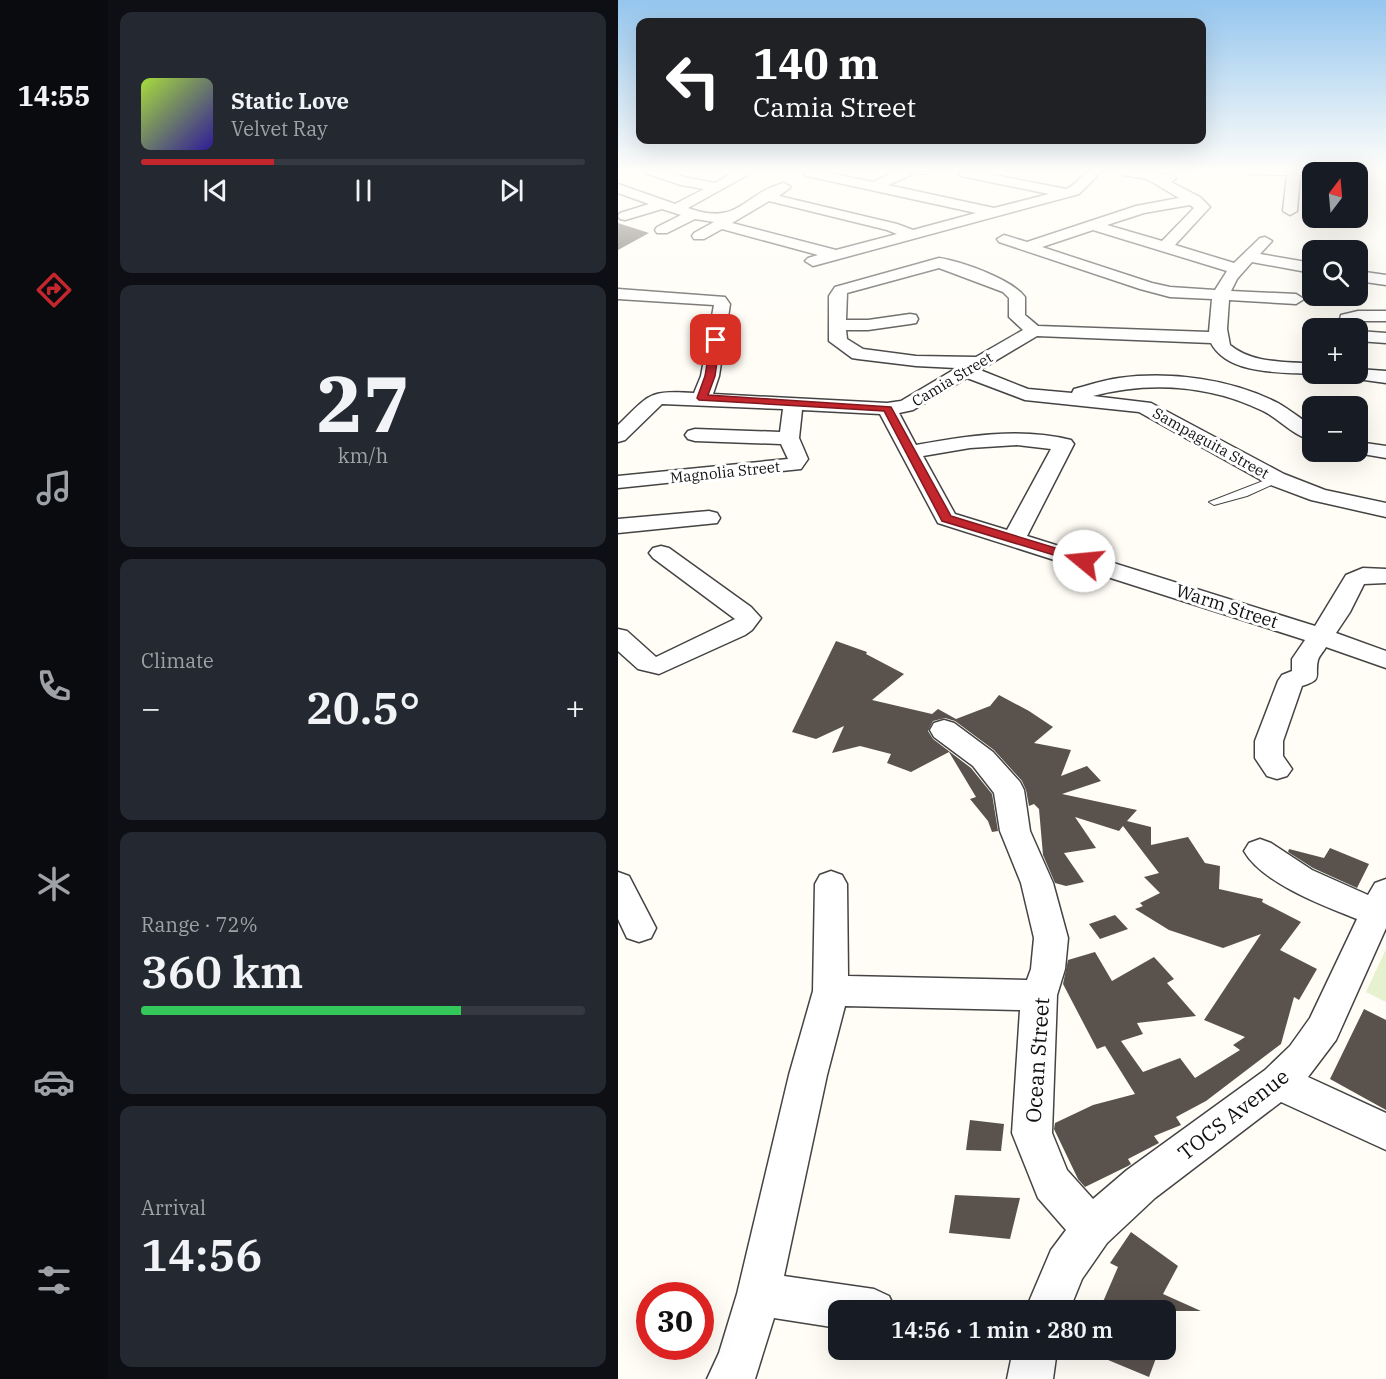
<!DOCTYPE html>
<html lang="en">
<head>
<meta charset="utf-8">
<style>
	:root { --surface:#171b24; --page:#242831; --text:#f1f3f6; --muted:#9ea1a6; --line:#363941; --accent:#c4262e }
	body { margin:0; font-family:"IBM Plex Serif",serif; background:var(--page); color:var(--text); height:100vh; display:flex; flex-direction:column; font-size:22px; white-space:nowrap }
	* { box-sizing:border-box; margin:0 }
	p { font-size:20px; color:var(--muted) }
	.icon { flex:none; width:33px; height:33px; fill:none; stroke:currentColor; stroke-width:2; stroke-linecap:round; stroke-linejoin:round }
	.map { position:relative; flex:1; overflow:hidden }
	.panel { display:flex; flex-direction:column; gap:12px; padding:12px; background:#0d0f14; width:510px }
	.panel>* { flex:none }
	.banner { position:absolute; left:18px; top:18px; width:570px; height:126px; border-radius:12px; box-shadow:0 6px 24px #0002; background:#202124; color:#fff; overflow:hidden }
	.needle { width:39px; rotate:16deg }
	.tools { position:absolute; left:684px; top:162px; display:grid; gap:12px }
	.tools a { display:grid; place-items:center; width:66px; height:66px; border-radius:12px; background:var(--surface); box-shadow:0 6px 24px #0002; font-size:30px }
	.speed { position:absolute; left:18px; top:1282px; display:flex; gap:12px; font-size:30px; font-weight:700; text-align:center }
	.speed>* { display:grid; place-content:center; width:78px; height:78px; border-radius:50%; background:var(--surface); box-shadow:0 6px 24px #0002; line-height:1 }
	.speed .limit { border:9px solid #d22; background:#fff; color:#111 }
	.pin { position:absolute; display:grid; place-items:center; width:51px; height:51px; color:#fff; margin:-26px; border-radius:12px; box-shadow:0 3px 9px #0006 }
	.me { position:absolute; width:66px; margin:-33px; rotate:287deg; stroke-linejoin:round; filter:drop-shadow(0 0 4px #0008) }
	.turn { display:flex; align-items:center; gap:21px; height:126px; padding:0 18px; font-size:27px }
	.turn .icon { width:78px; height:78px; stroke-width:2.5 }
	.turn b { display:block; font-size:42px; line-height:51px }
	.big { font-size:45px; font-weight:600; line-height:1.1 }
	.panel .widget { flex:1; display:flex; flex-direction:column; justify-content:center; gap:9px; min-width:0; padding:0 21px; border-radius:12px; background:var(--page) }
	.panel .dial { align-items:center; gap:0 }
	.dial b { font-size:78px; line-height:1 }
	.song { display:flex; align-items:center; gap:18px }
	.cover { width:72px; height:72px; border-radius:9px; background:linear-gradient(135deg,hsl(80 70% 55%),hsl(250 70% 35%)) }
	.played { height:6px; border-radius:3px; background:linear-gradient(90deg,var(--accent) 30%,var(--line) 30%) }
	.keys { display:flex; justify-content:space-around; direction:ltr }
	.heat { display:flex; justify-content:space-between; align-items:center; font-size:33px; direction:ltr }
	.charge { height:9px; border-radius:4px; background:linear-gradient(90deg,#34c759 72%,var(--line) 0) }
	.trip { position:absolute; left:210px; top:1300px; width:348px; height:60px; border-radius:12px; background:var(--surface); box-shadow:0 6px 24px #0002; font-weight:600; line-height:60px; text-align:center }
	main { display:flex; flex:1; min-height:0 }
	.tab-bar { display:flex; flex-direction:column; width:108px; justify-content:space-around; align-items:center; background:#090b0e; color:var(--muted) }
	.tab-bar .icon { width:42px; height:42px }
	.tab-bar .current { color:var(--accent) }
	.tab-bar b { font-size:27px; color:var(--text) }
	.map>svg:first-child { display:block }
</style>
</head>
<body>
<main>
<nav class="tab-bar">
<b>14:55</b>
<svg class="icon current" aria-label="directions" viewBox="0 0 24 24"><path d="M12 3l9 9-9 9-9-9zM9 14v-3h6M13 9l2 2-2 2"/></svg>
<svg class="icon" aria-label="music" viewBox="0 0 24 24"><path d="M9 18V5l10-2v13"/><circle cx="6" cy="18" r="3"/><circle cx="16" cy="16" r="3"/></svg>
<svg class="icon" aria-label="phone" viewBox="0 0 24 24"><path d="M5 4h4l2 5-3 2q2 4 5 5l2-3 5 2v4C11 20 4 13 5 4z"/></svg>
<svg class="icon" aria-label="climate" viewBox="0 0 24 24"><path d="M12 3v18M4 7l16 10M4 17L20 7"/></svg>
<svg class="icon" aria-label="car" viewBox="0 0 24 24"><path d="M5 17H2v-5l4-1 3-4h7l3 4 3 1v5h-3M9 17h6M6 11h13"/><circle cx="7" cy="17" r="2"/><circle cx="17" cy="17" r="2"/></svg>
<svg class="icon" aria-label="filters" viewBox="0 0 24 24"><path d="M4 7h16M4 17h16"/><circle cx="9" cy="7" r="2"/><circle cx="15" cy="17" r="2"/></svg>
</nav>
<section class="panel">
<div class="widget">
<div class="song"><i class="cover"></i><div><b>Static Love</b><p>Velvet Ray</p></div></div>
<div class="played"></div>
<div class="keys"><svg class="icon" aria-label="previous" viewBox="0 0 24 24"><path d="M18 5L8 12l10 7zM5 5v14"/></svg><svg class="icon" aria-label="pause" viewBox="0 0 24 24"><path d="M8 5v14M16 5v14"/></svg><svg class="icon" aria-label="next" viewBox="0 0 24 24"><path d="M6 5l10 7-10 7zM19 5v14"/></svg></div>
</div>
<div class="widget dial"><b>27</b><p>km/h</p></div>
<div class="widget"><p>Climate</p>
<div class="heat"><a>−</a><b class="big">20.5°</b><a>+</a></div>
</div>
<div class="widget"><p>Range · 72%</p><b class="big">360 km</b><div class="charge"></div></div>
<div class="widget"><p>Arrival</p><b class="big">14:56</b></div>
</section>
<div class="map">
<svg width="768" height="1379" viewBox="0 0 768 1379">
	<rect width="100%" height="100%" fill="#fffdf5"/>
	<path fill="#e6f2cf" d="M 768,949 L 768,1002 L 748,992 Z"/>
	<path fill="#5a524d" d="M 0,223 L 31,233 L 0,250 Z
		M 218,641 L 249,652 L 248,654 L 286,674 L 254,700 L 314,714 L 320,709 L 338,719 L 372,706 L 381,695 L 411,711 L 435,727 L 416,743 L 453,750 L 443,776 L 469,766 L 483,781 L 444,794 L 519,810 L 509,821 L 533,827 L 533,845 L 570,837 L 587,863 L 602,866 L 601,889 L 645,899 L 644,902 L 683,922 L 662,950 L 699,969 L 681,1000 L 676,997 L 663,1044 L 588,1101 L 558,1117 L 563,1125 L 536,1136 L 541,1143 L 510,1159 L 513,1164 L 510,1166 L 467,1187 L 460,1179 L 436,1129 L 437,1123 L 475,1105 L 517,1094 L 487,1046 L 479,1049 L 445,984 L 450,960 L 477,952 L 494,981 L 536,957 L 556,979 L 549,983 L 578,1016 L 519,1023 L 525,1034 L 503,1041 L 525,1072 L 562,1058 L 577,1078 L 622,1050 L 615,1045 L 627,1037 L 586,1020 L 643,934 L 605,948 L 551,930 L 517,909 L 525,906 L 522,903 L 542,893 L 526,877 L 541,873 L 505,826 L 501,831 L 457,817 L 478,848 L 446,853 L 466,882 L 448,886 L 437,883 L 425,855 L 421,809 L 416,804 L 411,806 L 408,790 L 404,781 L 376,750 L 337,721 L 327,718 L 315,721 L 310,731 L 315,739 L 353,768 L 374,794 L 380,831 L 374,832 L 370,821 L 352,799 L 358,797 L 331,752 L 293,772 L 269,763 L 273,754 L 242,746 L 214,753 L 226,726 L 198,739 L 174,732 Z
		M 712,848 L 751,864 L 739,888 L 695,868 L 670,852 L 671,849 L 706,858 Z
		M 497,915 L 510,929 L 482,939 L 471,924 Z
		M 746,1009 L 768,1020 L 768,1110 L 712,1079 Z
		M 352,1120 L 386,1124 L 383,1151 L 348,1150 Z
		M 337,1195 L 402,1198 L 392,1239 L 331,1233 Z
		M 513,1232 L 560,1266 L 545,1294 L 583,1311 L 481,1311 L 500,1267 L 492,1263 Z
		M 466,1350 L 541,1350 L 531,1377 Z"/>
	<g fill="none" stroke-linecap="round" stroke-linejoin="round">
		<defs>
			<path id="service" d="M 288,170 L 311,172 L 308,174 L 286,173 Z
				M 658,476 L 662,477 L 662,481 L 629,496 L 596,505 L 591,502 Z"/>
			<path id="minor" d="M 26,170 L 44,170 L 70,178 L 97,183 L 119,170 L 134,170 L 133,173 L 70,208 C 122,227 125,193 166,183 L 173,187 L 161,196 L 279,224 L 295,230 L 358,213 L 189,176 L 183,172 L 184,170 L 196,170 L 255,182 L 280,170 L 293,170 L 293,175 L 270,185 L 376,208 L 431,194 L 343,176 L 341,173 L 343,170 L 351,170 L 448,189 C 458,186 461,175 472,172 L 479,176 L 461,194 L 195,266 L 187,261 L 190,258 L 200,255 L 104,229 L 86,239 L 76,239 L 74,236 L 76,233 L 96,222 L 77,219 L 49,233 L 39,233 L 37,230 L 39,227 L 63,215 L 44,209 L 7,220 L 2,219 L 0,216 L 2,213 L 31,204 L 0,193 L 0,184 L 57,204 L 86,189 L 63,185 L 27,173 ZM 151,201 L 269,230 L 279,234 L 218,250 L 114,223 Z
				M 505,170 L 556,175 L 558,178 L 553,182 L 582,197 L 592,207 L 557,245 L 616,263 L 642,238 L 647,237 L 654,241 L 642,254 L 694,263 L 694,273 L 634,262 L 619,279 L 613,291 L 678,294 L 686,299 L 678,304 L 611,300 L 609,329 L 612,345 C 635,364 667,361 694,364 L 694,374 L 698,374 L 694,374 C 663,372 610,375 593,343 L 419,336 L 362,370 L 410,389 L 454,393 L 456,389 C 471,385 486,380 501,378 C 553,371 613,379 660,403 C 672,410 683,419 694,426 L 694,440 C 675,436 661,418 643,410 C 591,385 531,381 475,396 L 533,403 L 666,474 L 707,490 L 768,503 L 768,517 L 693,500 L 650,484 L 521,412 L 407,400 L 349,378 L 295,410 L 281,413 L 298,445 C 349,436 402,427 453,440 L 456,444 L 409,536 L 697,626 L 728,575 L 745,568 L 768,569 L 768,583 L 746,584 L 732,612 L 718,633 L 768,651 L 768,668 L 708,647 C 706,651 701,656 700,660 C 696,677 706,679 684,686 L 665,741 L 665,756 L 674,769 L 669,776 L 659,779 L 649,776 L 637,758 L 637,741 L 660,681 L 664,675 L 674,671 L 674,659 L 687,640 L 320,523 L 262,414 L 184,410 L 181,438 L 190,459 L 183,469 L 0,488 L 0,476 L 170,459 L 163,444 L 77,441 L 70,439 L 67,435 L 70,431 L 77,429 L 162,432 L 165,409 L 44,404 L 7,440 L 0,442 L 0,425 C 32,394 30,390 76,393 L 83,376 L 96,305 L 0,299 L 0,289 L 107,297 L 112,304 L 101,376 L 95,394 L 269,403 L 283,401 L 337,369 L 338,368 L 298,366 L 240,359 L 234,358 L 211,341 L 211,296 L 217,287 L 321,258 C 343,261 395,280 407,297 L 407,315 L 420,326 L 591,332 L 594,299 L 552,297 L 522,289 L 381,242 L 379,239 L 386,235 L 409,242 L 518,206 L 561,198 L 529,179 L 505,175 ZM 572,205 L 576,208 L 544,241 L 489,225 L 526,213 ZM 475,230 L 609,271 L 597,290 L 552,287 L 534,283 L 424,247 ZM 321,268 L 385,292 L 391,298 L 391,317 L 405,330 L 358,357 L 298,356 L 245,349 L 229,339 L 228,330 L 250,330 L 292,324 L 298,323 L 300,319 L 298,315 L 292,314 L 250,320 L 228,320 L 229,293 ZM 399,445 L 433,449 L 389,530 L 337,514 L 305,456 L 352,448 Z
				M 625,170 L 742,170 L 743,172 L 740,175 L 740,172 L 694,172 L 694,175 L 682,175 L 679,211 L 672,215 L 665,211 L 669,175 L 631,174 Z
				M 740,271 L 768,275 L 768,285 L 740,281 Z
				M 740,311 L 768,311 L 768,321 L 741,321 L 737,322 L 736,328 L 720,328 L 723,315 Z
				M 740,331 L 768,333 L 768,343 L 740,341 Z
				M 740,369 L 768,371 L 768,383 L 732,378 L 730,374 L 740,374 Z
				M 740,442 L 768,446 L 768,458 L 733,452 L 740,452 Z
				M 91,511 L 99,513 L 102,518 L 99,523 L 0,533 L 0,519 Z
				M 43,546 L 51,548 L 133,607 L 143,618 L 134,630 L 127,635 L 41,674 L 20,669 L 0,651 L 0,629 L 9,631 L 38,657 L 117,619 L 35,558 L 31,553 L 35,548 Z
				M 326,720 L 336,723 L 375,752 L 402,782 L 406,790 L 412,831 L 435,883 L 450,938 L 447,969 L 439,995 L 434,1133 L 449,1170 L 475,1199 L 509,1170 L 647,1070 L 672,1046 L 692,1018 L 739,919 C 706,906 644,883 626,851 L 631,843 L 642,839 L 653,843 L 694,870 L 750,895 L 757,883 L 768,879 L 768,928 L 718,1040 L 690,1077 L 768,1113 L 768,1150 L 663,1102 L 537,1198 L 489,1243 L 464,1279 L 451,1311 L 407,1311 L 433,1250 L 448,1230 L 420,1198 L 394,1133 L 402,1010 L 227,1006 L 209,1075 L 166,1276 L 256,1289 L 271,1296 L 278,1311 L 220,1311 L 220,1328 L 156,1318 L 137,1379 L 89,1379 L 101,1353 L 119,1294 L 171,1075 L 195,991 L 197,884 L 202,875 L 213,871 L 224,875 L 229,884 L 230,976 L 409,980 L 413,969 L 416,938 L 403,883 L 382,831 L 376,793 L 355,766 L 316,737 L 312,730 L 316,723 Z
				M 0,872 L 11,876 L 38,928 L 33,938 L 21,942 L 9,938 L 0,919 Z
				M 395,1350 L 439,1350 L 435,1379 L 389,1379 Z"/>
		</defs>
		<use href="#service" stroke="#444" stroke-width="2"/>
		<use href="#minor" stroke="#444" stroke-width="3"/>
		<use href="#service" fill="#fff" fill-rule="evenodd"/>
		<use href="#minor" fill="#fff" fill-rule="evenodd"/>
	</g>
	<linearGradient id="sky" x2="0" y2="1"><stop stop-color="#95c6ee"/><stop offset="0.47" stop-color="#fffefa"/><stop offset="1" stop-color="#fffefa" stop-opacity="0"/></linearGradient>
	<rect width="768" height="363" fill="url(#sky)"/>
	<path fill="#c4262e" stroke="#7f191e" stroke-width="1.5" d="M 98,337 L 102,340 L 97,376 L 90,395 L 273,407 L 333,516 L 470,558 L 472,561 L 466,564 L 462,563 L 324,521 L 266,411 L 81,400 L 79,398 L 87,376 L 93,340 Z"/>
	<g text-anchor="middle" dominant-baseline="central" stroke-width="6" stroke-linejoin="round" paint-order="stroke">
		<g font-size="15" fill="#111" stroke="#fff">
			<text transform="translate(334 379) rotate(-31)">Camia Street</text>
			<text transform="translate(593 443) rotate(29)">Sampaguita Street</text>
			<text transform="translate(107 472) rotate(-6)">Magnolia Street</text>
		</g>
		<g font-size="18" fill="#111" stroke="#fff">
			<text transform="translate(609 606) rotate(18)">Warm Street</text>
		</g>
		<g font-size="21" fill="#111" stroke="#fff">
			<text transform="translate(419 1060) rotate(-86)">Ocean Street</text>
			<text transform="translate(615 1114) rotate(-38)">TOCS Avenue</text>
		</g>
	</g>
</svg>
<div class="tools">
<a><svg class="needle" viewBox="-14 -14 28 28"><path d="M0-13l5 13h-10z" fill="#e53935"/><path d="M0 13l5-13h-10z" fill="#9ea1a6"/></svg></a>
<a><svg class="icon" aria-label="search" viewBox="0 0 24 24"><circle cx="10" cy="10" r="6"/><path d="M15 15l6 6"/></svg></a>
<a>+</a>
<a>−</a>
</div>
<div class="speed"><div class="limit">30</div></div>
<div class="pin" style="left:98px;top:340px;background:#d93025"><svg class="icon" aria-label="arrive" viewBox="0 0 24 24"><path d="M6 21V4h12l-3 4 3 4H6"/></svg></div>
<svg class="me" style="left:466px;top:561px" viewBox="-20 -20 40 40"><circle r="19" fill="#fff"/><path d="M0-13L10 11 0 6-10 11z" fill="#c4262e"/></svg>
<div class="trip">14:56 · 1 min · 280 m</div>
<div class="banner">
<div class="turn"><svg class="icon" aria-label="left" viewBox="0 0 24 24"><path d="M17 20v-9H6M10 6l-5 5 5 5"/></svg><div><b>140 m</b>Camia Street</div></div>
</div>
</div>
</main>
</body>
</html>
